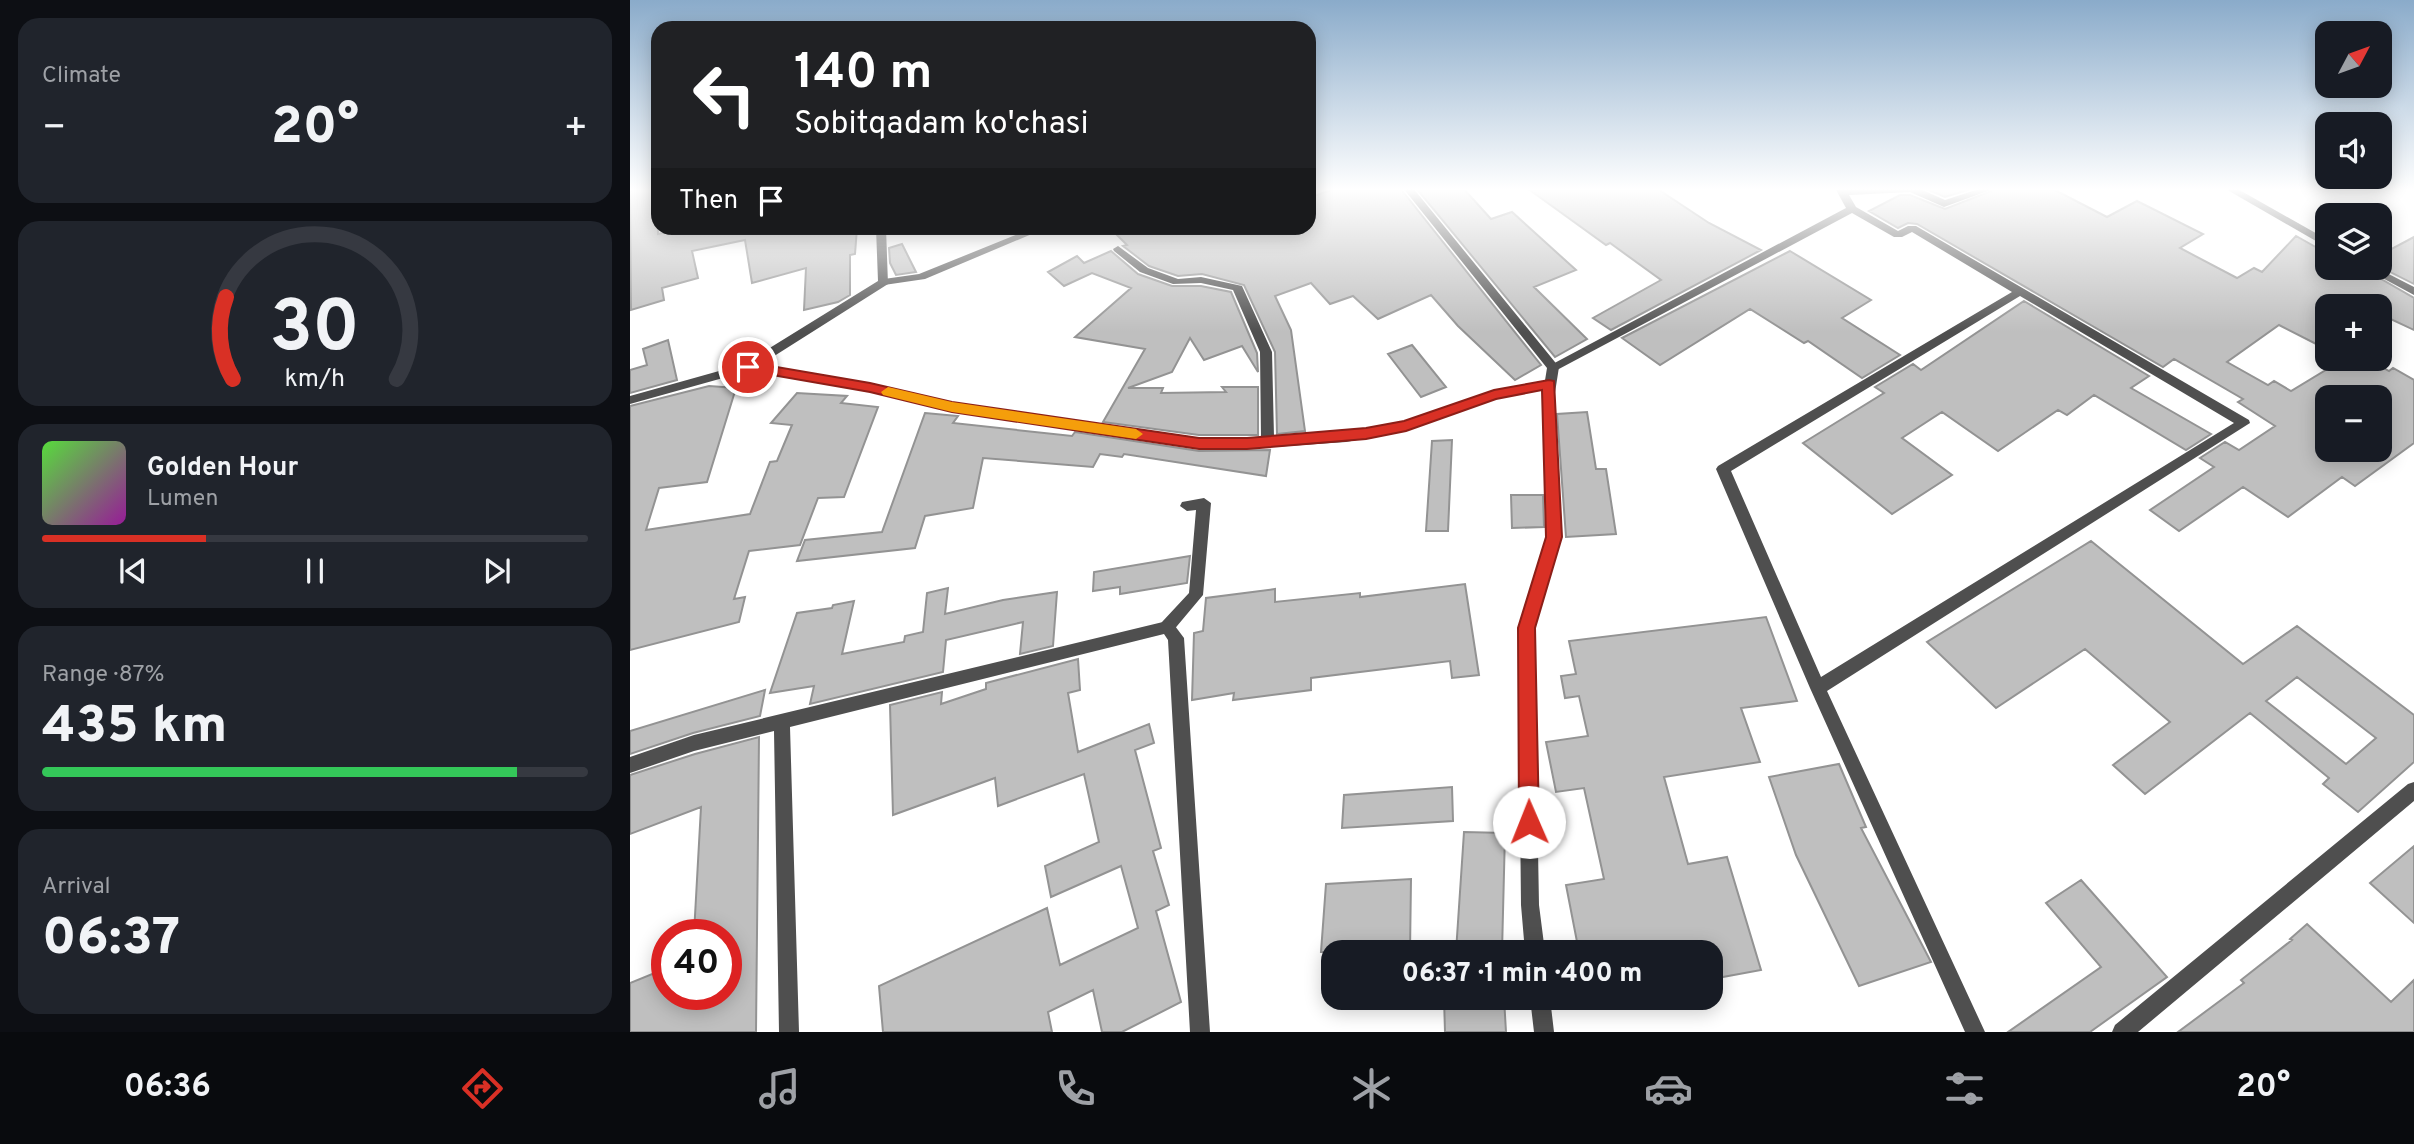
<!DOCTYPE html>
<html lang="en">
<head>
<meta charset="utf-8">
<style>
	:root { --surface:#171b24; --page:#20242c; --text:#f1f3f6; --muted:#9ea1a6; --line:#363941; --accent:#d93025 }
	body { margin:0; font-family:Overpass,sans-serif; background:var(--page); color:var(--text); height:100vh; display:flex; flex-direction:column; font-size:26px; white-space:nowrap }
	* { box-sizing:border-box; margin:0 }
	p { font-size:23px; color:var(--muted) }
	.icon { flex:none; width:38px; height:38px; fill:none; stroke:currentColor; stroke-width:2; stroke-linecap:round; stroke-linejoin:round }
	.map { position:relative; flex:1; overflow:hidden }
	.drawer { display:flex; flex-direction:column; gap:18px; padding:18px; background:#0d0f14; width:630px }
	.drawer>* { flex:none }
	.guide { position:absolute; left:21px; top:21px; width:665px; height:214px; border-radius:21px; box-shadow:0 4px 18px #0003; background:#202124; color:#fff; overflow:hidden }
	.needle { width:46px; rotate:49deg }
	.fabs { position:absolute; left:1685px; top:21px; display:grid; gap:14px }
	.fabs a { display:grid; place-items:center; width:77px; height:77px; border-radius:14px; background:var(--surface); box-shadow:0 4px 18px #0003; font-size:35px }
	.speed { position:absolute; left:21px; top:919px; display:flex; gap:14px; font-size:35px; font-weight:700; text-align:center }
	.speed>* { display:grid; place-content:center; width:91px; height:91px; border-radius:50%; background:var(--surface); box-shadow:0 4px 18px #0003; line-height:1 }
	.speed .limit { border:10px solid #d22; background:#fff; color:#111 }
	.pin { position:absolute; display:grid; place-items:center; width:60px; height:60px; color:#fff; margin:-30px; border:4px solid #fff; border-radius:50%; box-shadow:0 2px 7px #0007 }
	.me { position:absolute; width:77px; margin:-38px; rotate:359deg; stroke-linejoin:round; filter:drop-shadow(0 0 5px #0008) }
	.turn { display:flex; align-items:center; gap:24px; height:147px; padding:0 28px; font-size:32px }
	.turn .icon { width:91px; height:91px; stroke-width:2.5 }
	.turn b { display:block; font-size:49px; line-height:60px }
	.then { display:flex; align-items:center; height:66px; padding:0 28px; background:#0003; gap:14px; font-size:26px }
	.big { font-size:52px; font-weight:800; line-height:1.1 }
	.drawer .widget { flex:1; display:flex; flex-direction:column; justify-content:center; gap:10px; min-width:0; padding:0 24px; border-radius:21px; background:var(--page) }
	.drawer .dial { align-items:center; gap:0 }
	.dial svg { height:182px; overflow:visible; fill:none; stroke:var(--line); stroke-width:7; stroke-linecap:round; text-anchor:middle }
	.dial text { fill:var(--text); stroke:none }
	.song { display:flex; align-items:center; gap:21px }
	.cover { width:84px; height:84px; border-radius:10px; background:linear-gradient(135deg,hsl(110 70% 55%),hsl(300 70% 35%)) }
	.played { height:7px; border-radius:4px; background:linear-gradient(90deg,var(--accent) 30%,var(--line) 30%) }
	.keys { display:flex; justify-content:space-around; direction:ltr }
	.heat { display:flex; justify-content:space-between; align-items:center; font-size:38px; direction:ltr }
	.charge { height:10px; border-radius:5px; background:linear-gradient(90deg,#34c759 87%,var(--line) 0) }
	.trip { position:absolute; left:691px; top:940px; width:402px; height:70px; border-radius:21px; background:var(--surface); box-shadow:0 4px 18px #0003; font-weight:800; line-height:70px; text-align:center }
	.tab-bar { display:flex; height:112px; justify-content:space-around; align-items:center; background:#090b0e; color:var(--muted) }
	.tab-bar .icon { width:49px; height:49px }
	.tab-bar .current { color:var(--accent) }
	.tab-bar b { font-size:32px; color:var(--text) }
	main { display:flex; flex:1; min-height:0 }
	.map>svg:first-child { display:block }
</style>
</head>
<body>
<main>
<section class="drawer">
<div class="widget"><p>Climate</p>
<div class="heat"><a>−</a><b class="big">20°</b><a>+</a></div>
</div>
<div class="widget dial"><svg viewBox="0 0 100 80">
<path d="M14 69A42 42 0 1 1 86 69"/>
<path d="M14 69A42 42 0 0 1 11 33" stroke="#d93025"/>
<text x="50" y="56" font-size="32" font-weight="700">30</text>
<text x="50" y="72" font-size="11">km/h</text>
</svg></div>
<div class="widget">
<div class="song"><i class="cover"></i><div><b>Golden Hour</b><p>Lumen</p></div></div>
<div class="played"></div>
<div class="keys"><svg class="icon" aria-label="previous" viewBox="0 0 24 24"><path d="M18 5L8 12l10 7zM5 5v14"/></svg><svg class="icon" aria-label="pause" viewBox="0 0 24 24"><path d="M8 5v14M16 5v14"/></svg><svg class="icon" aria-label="next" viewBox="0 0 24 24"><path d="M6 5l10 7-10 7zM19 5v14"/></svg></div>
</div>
<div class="widget"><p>Range · 87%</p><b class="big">435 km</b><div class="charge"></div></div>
<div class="widget"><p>Arrival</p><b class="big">06:37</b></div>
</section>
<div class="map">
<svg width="1784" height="1032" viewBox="0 0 1784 1032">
	<rect width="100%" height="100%" fill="#fff"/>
	<path fill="#bfbfbf" stroke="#939393" stroke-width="2" fill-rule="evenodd" d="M 10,188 L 28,188 L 28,234 L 54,228 L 227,228 L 225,254 L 220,255 L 220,295 L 208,302 L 174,310 L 176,268 L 122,283 L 115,240 L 62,251 L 68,278 L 32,288 L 34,300 L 1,310 L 0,191 Z
		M 706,188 L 770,188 L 911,365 L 885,380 L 828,326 L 801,295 L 748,319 L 723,296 L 700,304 L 681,283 L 645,296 L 661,330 L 675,431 L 647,434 L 645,352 L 614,285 L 572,274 L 548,276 L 519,266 L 493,246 L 497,245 L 480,228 L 679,228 L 679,198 Z
		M 786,188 L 833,188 L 861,219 L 882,212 L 946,270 L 904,287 L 957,339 L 925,357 Z
		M 897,188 L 1026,188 L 1079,223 L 1131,250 L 981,330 L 963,318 L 1031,280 L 980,243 L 976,245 Z
		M 1294,188 L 1344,188 L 1315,197 Z
		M 1369,188 L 1421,188 L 1477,217 L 1507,201 L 1573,234 L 1550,248 L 1607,278 L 1624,268 L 1632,272 L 1666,236 L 1698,254 L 1698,268 L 1732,268 L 1784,298 L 1784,330 L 1750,314 L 1750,306 L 1735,306 L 1724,301 L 1717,306 L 1698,306 L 1698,350 L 1649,325 L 1597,362 L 1638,385 L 1644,381 L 1661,391 L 1714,359 L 1738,359 L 1759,371 L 1763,368 L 1784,380 L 1784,443 L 1725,486 L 1712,477 L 1658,517 L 1613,487 L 1549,531 L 1520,510 L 1584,467 L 1570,458 L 1595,442 L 1609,450 L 1645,426 L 1608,402 L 1613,399 L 1544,359 L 1533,367 L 1287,224 L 1278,223 L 1268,228 L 1239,211 L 1270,195 L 1280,195 L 1315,209 ZM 1698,397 L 1750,397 L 1750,450 L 1698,450 Z
		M 1784,237 L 1784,284 L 1750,267 L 1750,255 Z
		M 272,244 L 286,272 L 266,275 L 260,263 L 259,248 Z
		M 481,251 L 508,274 L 542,286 L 571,286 L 601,292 L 627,353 L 628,372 L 612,346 L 574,360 L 560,338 L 542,372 L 498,388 L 533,388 L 531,393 L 596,392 L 592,387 L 628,387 L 628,435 L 569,435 L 473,422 L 515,349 L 445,337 L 501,288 L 462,273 L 434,286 L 418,272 L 447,256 L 454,263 Z
		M 1160,251 L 1241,300 L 1212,318 L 1270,355 L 1232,378 L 1178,341 L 1174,343 L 1120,309 L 1030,365 L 992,338 Z
		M 1394,301 L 1519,376 L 1501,388 L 1581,434 L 1556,450 L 1464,395 L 1437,415 L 1428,410 L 1368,451 L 1312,412 L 1272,438 L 1322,475 L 1262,514 L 1173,443 L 1254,393 L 1245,387 L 1283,364 L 1291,370 Z
		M 38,340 L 47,380 L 0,393 L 0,370 L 17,365 L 13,349 Z
		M 782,345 L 816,387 L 791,397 L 758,354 Z
		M 79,386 L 106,388 L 77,482 L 29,488 L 16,530 L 120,514 L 140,462 L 147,461 L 162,425 L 141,423 L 167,393 L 217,396 L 211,403 L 248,407 L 214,497 L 188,498 L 170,545 L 119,551 L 104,599 L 115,597 L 109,622 L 0,650 L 0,406 Z
		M 957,412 L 966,469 L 976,469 L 986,534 L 936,537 L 927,414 Z
		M 295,413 L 328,416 L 323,423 L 442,436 L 445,432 L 569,451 L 640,450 L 636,476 L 494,454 L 492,457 L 470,454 L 463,467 L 353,458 L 343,508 L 295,516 L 285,548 L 167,561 L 175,540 L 252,532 Z
		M 822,440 L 818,531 L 796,531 L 802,441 Z
		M 881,495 L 913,495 L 914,527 L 882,528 Z
		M 1461,541 L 1613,664 L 1667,626 L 1784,715 L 1784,762 L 1728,812 L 1693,784 L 1699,778 L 1620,713 L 1515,794 L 1483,765 L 1540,722 L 1455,649 L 1366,708 L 1297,642 ZM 1667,677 L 1746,738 L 1716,764 L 1636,701 Z
		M 560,556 L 557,583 L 490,594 L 490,587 L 463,591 L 464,572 Z
		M 835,584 L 849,675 L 822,678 L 820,661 L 681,678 L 681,690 L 603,700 L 604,693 L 562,700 L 564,633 L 573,631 L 576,598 L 645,589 L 645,602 L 730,593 L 730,597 Z
		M 318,588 L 315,614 L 373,600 L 427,592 L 423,646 L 390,654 L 393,622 L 316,640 L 313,672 L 180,704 L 184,686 L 140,693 L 167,613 L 202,608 L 203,605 L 224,601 L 212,654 L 274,642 L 275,636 L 293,632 L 297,593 Z
		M 1136,617 L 1167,701 L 1111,708 L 1130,762 L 1034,777 L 1058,864 L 1097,857 L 1131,970 L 1082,979 L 1082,952 L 949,952 L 936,885 L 974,879 L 954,788 L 926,792 L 916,742 L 958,736 L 949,696 L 935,698 L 931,676 L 946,674 L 939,641 Z
		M 448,659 L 450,690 L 438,693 L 448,752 L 519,724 L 524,743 L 505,750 L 531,848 L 523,851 L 539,905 L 526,911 L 551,1002 L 492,1032 L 472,1032 L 463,990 L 418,1012 L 422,1032 L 253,1032 L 249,986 L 417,908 L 430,965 L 508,928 L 491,866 L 421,897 L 415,866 L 469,842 L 454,774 L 368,806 L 365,778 L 263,815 L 260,705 L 312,692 L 311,704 L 356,689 L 356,683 Z
		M 135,690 L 130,716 L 63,733 L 0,754 L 0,731 Z
		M 129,737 L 126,1032 L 0,1032 L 0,983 L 37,968 L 37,994 L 96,994 L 96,934 L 64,934 L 71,807 L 0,834 L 0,775 L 65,754 Z
		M 1209,764 L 1236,827 L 1231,828 L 1301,962 L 1229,986 L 1166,855 L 1139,777 Z
		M 822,787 L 823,821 L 712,828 L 714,795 Z
		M 834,832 L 875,833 L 872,952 L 826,952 Z
		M 1784,846 L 1784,923 L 1740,883 Z
		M 781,879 L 780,952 L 691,952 L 696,884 Z
		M 1451,880 L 1537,977 L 1460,1032 L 1378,1032 L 1471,967 L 1416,903 Z
		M 1677,924 L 1761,1002 L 1784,980 L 1784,1032 L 1548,1032 L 1614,983 L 1611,980 L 1662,940 L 1660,939 Z
		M 814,998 L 874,998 L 876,1032 L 815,1032 Z"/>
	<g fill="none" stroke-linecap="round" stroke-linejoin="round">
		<path fill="#4f4f4f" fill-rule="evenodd" d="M 403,228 L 416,228 L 295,279 L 254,285 L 248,282 L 254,279 L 289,274 Z
			M 574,498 L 581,503 L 573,595 L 542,632 L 537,633 L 532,632 L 529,627 L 532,622 L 559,593 L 566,510 L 557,511 L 550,506 L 552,502 Z"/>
		<path fill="#4f4f4f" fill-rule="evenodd" d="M 1205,188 L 1288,188 L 1315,200 L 1352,188 L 1366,188 L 1314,207 L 1280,192 L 1219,195 L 1226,207 L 1268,231 L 1278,226 L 1286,226 L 1619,420 L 1620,423 L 1197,691 L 1355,1032 L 1335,1032 L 1180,688 L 1086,469 L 1088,466 L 1382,292 L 1282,232 L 1272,237 L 1264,237 L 1222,213 L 927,370 L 919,370 L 917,367 L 1216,208 ZM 1390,296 L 1604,423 L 1191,677 L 1101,471 Z
			M 1594,188 L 1606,188 L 1698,240 L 1698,248 Z
			M 246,228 L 256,228 L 258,284 L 130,365 L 240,384 L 322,403 L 569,438 L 631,438 L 630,352 L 603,290 L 571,283 L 543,284 L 510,272 L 484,251 L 483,249 L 488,246 L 518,268 L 548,279 L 571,277 L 612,286 L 642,352 L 644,437 L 716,432 L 774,422 L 860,392 L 919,380 L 925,384 L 919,388 L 866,399 L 776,431 L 716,442 L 617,449 L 569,448 L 322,411 L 240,392 L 118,371 L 0,404 L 0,396 L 114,364 L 248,281 Z
			M 1734,268 L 1747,268 L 1784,287 L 1784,295 Z
			M 537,621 L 542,622 L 554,638 L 580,1032 L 560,1032 L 538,640 L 534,634 L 160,727 L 169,1032 L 149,1032 L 144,731 L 64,751 L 0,773 L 0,757 L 64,735 Z
			M 1784,782 L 1784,801 L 1508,1032 L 1482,1032 L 1485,1025 L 1778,784 Z"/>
		<path fill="#4f4f4f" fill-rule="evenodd" d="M 773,188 L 783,188 L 929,367 L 924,399 L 931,537 L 904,628 L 909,905 L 915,952 L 895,952 L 891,905 L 888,628 L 917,537 L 912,399 L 917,368 Z
			M 900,998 L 920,998 L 924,1032 L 904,1032 Z"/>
	</g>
	<linearGradient id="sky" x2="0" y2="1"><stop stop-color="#8aabca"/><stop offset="0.57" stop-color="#fff"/><stop offset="1" stop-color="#fff" stop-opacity="0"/></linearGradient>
	<rect width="1784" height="332" fill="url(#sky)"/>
	<path fill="#d93025" stroke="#8d1f18" stroke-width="2" d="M 118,362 L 240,383 L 322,402 L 569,438 L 617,438 L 736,428 L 774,421 L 864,390 L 919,380 L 924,381 L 932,537 L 905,628 L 909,822 L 906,829 L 899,832 L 892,829 L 889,822 L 888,628 L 916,537 L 912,390 L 866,399 L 776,431 L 736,439 L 617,449 L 569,449 L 322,412 L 240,392 L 113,370 L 111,367 Z"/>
	<path fill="#f59e0b" d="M 258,387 L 322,402 L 506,429 L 513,434 L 506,439 L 322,412 L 253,395 L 251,392 Z"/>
</svg>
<div class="fabs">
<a><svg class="needle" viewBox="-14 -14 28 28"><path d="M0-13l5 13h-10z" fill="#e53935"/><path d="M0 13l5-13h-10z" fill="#9ea1a6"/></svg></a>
<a><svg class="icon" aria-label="sound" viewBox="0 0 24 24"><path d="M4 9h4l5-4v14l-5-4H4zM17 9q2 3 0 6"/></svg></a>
<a><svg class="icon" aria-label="layers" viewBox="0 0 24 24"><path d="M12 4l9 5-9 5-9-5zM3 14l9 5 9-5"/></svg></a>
<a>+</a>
<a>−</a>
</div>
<div class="speed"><div class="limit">40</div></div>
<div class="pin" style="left:118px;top:367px;background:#d93025"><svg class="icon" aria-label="arrive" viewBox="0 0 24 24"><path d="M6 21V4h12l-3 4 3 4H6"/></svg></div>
<svg class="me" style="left:899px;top:822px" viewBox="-20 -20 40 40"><circle r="19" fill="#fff"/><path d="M0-13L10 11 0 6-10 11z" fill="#d93025"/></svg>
<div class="trip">06:37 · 1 min · 400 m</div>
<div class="guide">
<div class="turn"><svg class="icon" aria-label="left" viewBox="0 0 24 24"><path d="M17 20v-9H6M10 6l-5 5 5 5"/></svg><div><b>140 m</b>Sobitqadam ko'chasi</div></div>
<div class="then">Then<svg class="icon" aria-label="arrive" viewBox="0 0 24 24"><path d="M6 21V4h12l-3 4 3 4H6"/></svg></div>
</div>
</div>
</main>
<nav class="tab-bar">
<b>06:36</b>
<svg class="icon current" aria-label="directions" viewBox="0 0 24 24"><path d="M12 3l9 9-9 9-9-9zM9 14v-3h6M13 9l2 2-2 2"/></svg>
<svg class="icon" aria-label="music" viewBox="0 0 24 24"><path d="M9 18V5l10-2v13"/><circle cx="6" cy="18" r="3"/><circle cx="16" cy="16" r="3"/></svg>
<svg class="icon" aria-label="phone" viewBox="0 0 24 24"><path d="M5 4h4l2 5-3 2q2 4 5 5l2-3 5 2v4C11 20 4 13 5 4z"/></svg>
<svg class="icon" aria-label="climate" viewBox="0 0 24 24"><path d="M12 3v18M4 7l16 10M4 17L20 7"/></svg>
<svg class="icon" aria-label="car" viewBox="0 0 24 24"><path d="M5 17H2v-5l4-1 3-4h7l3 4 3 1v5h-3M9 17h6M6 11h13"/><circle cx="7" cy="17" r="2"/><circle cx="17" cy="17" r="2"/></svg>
<svg class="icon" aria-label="filters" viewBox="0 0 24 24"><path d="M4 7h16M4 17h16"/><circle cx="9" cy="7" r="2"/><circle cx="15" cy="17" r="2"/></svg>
<b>20°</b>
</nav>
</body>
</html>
